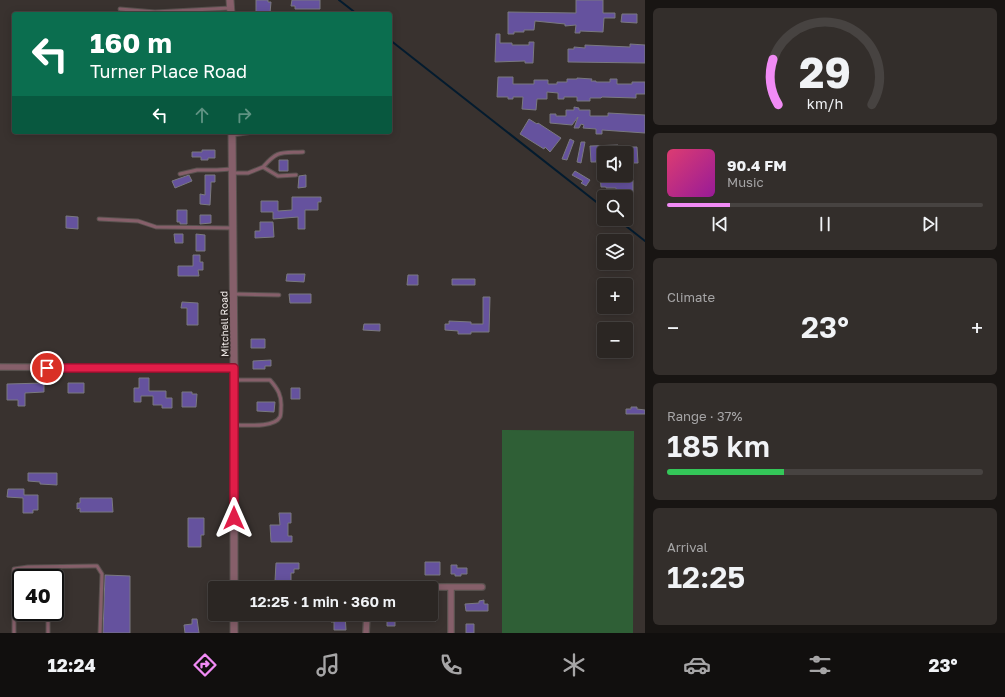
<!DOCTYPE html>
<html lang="en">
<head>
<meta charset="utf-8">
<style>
	:root { --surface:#2b2623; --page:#332e2b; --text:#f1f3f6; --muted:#a6a5a6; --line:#474341; --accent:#f18bf5 }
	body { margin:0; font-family:"Golos Text",sans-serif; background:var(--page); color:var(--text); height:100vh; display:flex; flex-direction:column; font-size:15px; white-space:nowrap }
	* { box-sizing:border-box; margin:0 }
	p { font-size:13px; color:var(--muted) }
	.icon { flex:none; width:22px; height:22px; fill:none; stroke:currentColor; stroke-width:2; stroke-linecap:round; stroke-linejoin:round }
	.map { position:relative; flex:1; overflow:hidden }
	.details { display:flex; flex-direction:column; gap:8px; padding:8px; background:#181513; width:360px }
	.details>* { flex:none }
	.top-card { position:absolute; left:12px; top:12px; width:380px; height:122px; border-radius:4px; box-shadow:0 2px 10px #0003,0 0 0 1px var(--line); background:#0b6e4f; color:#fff; overflow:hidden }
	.controls { position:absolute; left:597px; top:146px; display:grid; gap:8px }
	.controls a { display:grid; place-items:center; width:36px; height:36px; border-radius:4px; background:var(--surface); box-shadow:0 2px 10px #0003,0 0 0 1px var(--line); font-size:20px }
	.speed { position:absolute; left:12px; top:569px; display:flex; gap:8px; font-size:20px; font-weight:700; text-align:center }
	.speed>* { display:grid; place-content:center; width:52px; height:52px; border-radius:50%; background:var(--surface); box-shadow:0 2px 10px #0003,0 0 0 1px var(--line); line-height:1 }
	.speed .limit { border:2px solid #111; border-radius:6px; background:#fff; color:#111 }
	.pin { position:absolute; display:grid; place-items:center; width:34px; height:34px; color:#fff; margin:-17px; border:2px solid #fff; border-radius:50%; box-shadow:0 1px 4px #0007 }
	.me { position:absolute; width:44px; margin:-22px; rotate:0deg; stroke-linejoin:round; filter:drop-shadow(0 0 3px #0008) }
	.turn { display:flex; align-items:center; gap:14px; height:84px; padding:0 12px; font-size:18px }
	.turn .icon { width:52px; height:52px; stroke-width:2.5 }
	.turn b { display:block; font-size:28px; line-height:34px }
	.lanes { display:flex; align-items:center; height:38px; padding:0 12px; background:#0003; justify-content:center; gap:20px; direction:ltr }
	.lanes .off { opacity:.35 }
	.big { font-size:30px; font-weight:600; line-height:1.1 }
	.details .tile { flex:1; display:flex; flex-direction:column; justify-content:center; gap:6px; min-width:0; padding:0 14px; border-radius:6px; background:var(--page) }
	.details .dial { align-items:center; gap:0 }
	.dial svg { height:104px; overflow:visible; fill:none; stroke:var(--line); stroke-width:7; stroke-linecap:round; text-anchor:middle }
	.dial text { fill:var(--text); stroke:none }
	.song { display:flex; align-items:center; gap:12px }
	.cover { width:48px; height:48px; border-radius:6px; background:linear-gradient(135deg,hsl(340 70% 55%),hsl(300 70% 35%)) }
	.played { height:4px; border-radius:2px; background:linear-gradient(90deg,var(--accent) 20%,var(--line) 20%) }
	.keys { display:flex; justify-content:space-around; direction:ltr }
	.heat { display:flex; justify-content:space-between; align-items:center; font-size:22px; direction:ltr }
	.charge { height:6px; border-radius:3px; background:linear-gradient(90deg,#34c759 37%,var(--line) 0) }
	.trip { position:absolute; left:208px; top:581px; width:230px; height:40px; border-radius:4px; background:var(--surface); box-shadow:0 2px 10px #0003,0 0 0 1px var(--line); font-weight:600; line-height:40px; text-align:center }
	.tab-bar { display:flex; height:64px; justify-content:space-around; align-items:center; background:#110f0e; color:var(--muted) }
	.tab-bar .icon { width:28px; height:28px }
	.tab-bar .active { color:var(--accent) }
	.tab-bar b { font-size:18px; color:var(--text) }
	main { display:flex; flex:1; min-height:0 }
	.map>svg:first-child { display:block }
</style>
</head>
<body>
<main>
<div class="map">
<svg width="645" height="633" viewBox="0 0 645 633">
	<rect width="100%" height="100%" fill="#39322f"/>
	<path fill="#2f5f36" d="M 502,430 L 634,431 L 633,633 L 502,633 Z"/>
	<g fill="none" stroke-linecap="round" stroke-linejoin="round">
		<path stroke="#041b2e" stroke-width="2" d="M 339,0 L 357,14
			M 390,40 L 604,208
			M 617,219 L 645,241"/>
	</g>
	<path fill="#65529e" stroke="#7a7980" d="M 256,0 L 268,0 L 268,2 L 271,2 L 270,13 L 256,12 Z
		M 292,0 L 320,0 L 320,9 L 295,9 L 295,6 L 291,6 Z
		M 576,0 L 603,0 L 603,13 L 615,13 L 615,18 L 604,18 L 603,32 L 580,31 L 580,33 L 575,33 L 576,25 L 565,26 L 565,24 L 535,21 L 534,30 L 524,30 L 524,32 L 514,32 L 514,34 L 508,34 L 508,12 L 576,13 Z
		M 622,14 L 637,14 L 637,23 L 621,22 Z
		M 496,34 L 500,34 L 500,43 L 512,43 L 512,45 L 529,45 L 529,42 L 534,42 L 533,63 L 525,63 L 525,61 L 495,62 Z
		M 630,44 L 645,45 L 645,63 L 568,62 L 568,49 L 574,49 L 574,47 L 585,48 L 585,45 L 630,47 Z
		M 498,77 L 513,77 L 513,84 L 534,84 L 534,80 L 548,80 L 548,84 L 557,84 L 557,82 L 567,82 L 567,79 L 577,79 L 577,78 L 592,79 L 591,81 L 596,81 L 596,82 L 610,82 L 610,79 L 617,79 L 617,84 L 632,84 L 632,82 L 645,82 L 645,94 L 636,94 L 636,98 L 602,97 L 601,98 L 590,98 L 590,101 L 577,101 L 577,97 L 564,97 L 564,99 L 558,99 L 558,93 L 547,92 L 547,99 L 537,99 L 536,110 L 522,109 L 523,97 L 513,97 L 513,99 L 508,99 L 508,97 L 497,97 Z
		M 574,107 L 579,108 L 579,110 L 590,110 L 590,116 L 608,116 L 608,113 L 645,115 L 645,133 L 602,130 L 602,134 L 596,134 L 596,129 L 583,128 L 584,125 L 581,124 L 579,128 L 574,128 L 578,117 L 572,125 L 550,123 L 550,114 L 556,114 L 556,116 L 566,116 L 566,110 L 574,110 Z
		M 529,119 L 537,124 L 538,123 L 561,138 L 550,152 L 545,147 L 544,149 L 520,134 Z
		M 570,139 L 574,141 L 567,160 L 562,159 Z
		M 581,142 L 585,142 L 581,163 L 577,162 Z
		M 618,145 L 618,147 L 637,147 L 638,163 L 626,163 L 626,153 L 604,153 L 604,160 L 596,160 L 596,162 L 591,162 L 590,146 Z
		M 202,150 L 215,150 L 215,158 L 208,158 L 208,160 L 201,160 L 201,157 L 192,157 L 192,152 L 202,152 Z
		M 279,160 L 288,160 L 288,171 L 279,171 Z
		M 575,171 L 590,180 L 586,186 L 581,183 L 583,181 L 572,175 Z
		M 189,175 L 192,181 L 175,188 L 172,181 Z
		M 205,175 L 215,175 L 215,182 L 211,182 L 211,186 L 210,205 L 200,204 L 200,194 L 205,195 Z
		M 306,175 L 306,187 L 298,188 L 299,176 Z
		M 600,175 L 613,175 L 613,180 L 633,180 L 633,207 L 628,207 L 628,196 L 619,196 L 619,191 L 616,191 L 616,188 L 606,188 L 606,187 L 601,187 Z
		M 292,197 L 321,197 L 321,202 L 318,202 L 318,210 L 305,210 L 305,229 L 298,229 L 298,217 L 273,219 L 273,212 L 261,212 L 261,201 L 278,201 L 278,211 L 292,210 Z
		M 177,210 L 187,210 L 187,224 L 180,224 L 180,222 L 177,222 Z
		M 200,215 L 211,215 L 211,223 L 200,224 Z
		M 66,216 L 78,217 L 78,229 L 66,228 Z
		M 260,222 L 273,222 L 274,237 L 255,238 L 255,231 L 260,231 Z
		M 174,234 L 183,234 L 183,243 L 175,243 Z
		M 196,234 L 205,235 L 205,251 L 196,251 Z
		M 193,255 L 200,255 L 200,262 L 203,262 L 203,270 L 198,270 L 199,276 L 178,276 L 178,266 L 193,266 Z
		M 287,274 L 305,274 L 304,282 L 286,281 Z
		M 408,275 L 418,275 L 418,285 L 407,285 Z
		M 452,279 L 475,279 L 475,285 L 452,285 Z
		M 289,294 L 311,294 L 311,303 L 290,303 Z
		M 483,297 L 490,297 L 489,332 L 471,332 L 471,334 L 458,334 L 458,331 L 445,330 L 445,324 L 449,324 L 449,321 L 471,322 L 471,324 L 483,324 Z
		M 182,302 L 198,303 L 198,325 L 187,325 L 187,308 L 181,308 Z
		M 364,324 L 380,324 L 380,331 L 363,330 Z
		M 251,339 L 265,339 L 265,348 L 251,348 Z
		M 271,360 L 271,366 L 265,366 L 265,369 L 253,369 L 253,361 Z
		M 139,378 L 149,378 L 149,391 L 166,391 L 166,398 L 172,398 L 172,408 L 162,408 L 162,405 L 153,405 L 153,396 L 141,396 L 141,402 L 134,402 L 134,388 L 139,388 Z
		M 44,383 L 44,392 L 25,393 L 25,406 L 18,406 L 18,400 L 7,400 L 7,384 Z
		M 68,383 L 84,383 L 84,393 L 68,393 Z
		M 291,388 L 300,388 L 300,399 L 291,399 Z
		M 182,392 L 192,392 L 192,394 L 197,394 L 196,407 L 182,407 Z
		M 257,402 L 275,402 L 274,412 L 257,411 Z
		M 631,407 L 637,407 L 637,409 L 645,410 L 645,414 L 626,414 L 626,409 L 631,409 Z
		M 28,473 L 57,473 L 57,485 L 40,484 L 40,482 L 28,481 Z
		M 8,489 L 24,489 L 24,495 L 38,495 L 38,510 L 33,510 L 33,513 L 23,513 L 23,498 L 7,497 Z
		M 80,498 L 112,498 L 113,512 L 80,512 L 80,508 L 77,509 L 77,503 L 80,503 Z
		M 279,513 L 291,513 L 291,523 L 288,523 L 288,536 L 292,536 L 292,542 L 271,542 L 270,525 L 280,525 Z
		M 188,518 L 204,518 L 204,535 L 201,535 L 201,547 L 188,547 Z
		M 425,562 L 440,562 L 440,575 L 425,575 Z
		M 276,563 L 299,563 L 299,569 L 294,569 L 294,573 L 291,573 L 291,588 L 272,588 L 272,581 L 275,581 Z
		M 451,565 L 457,565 L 457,568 L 467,568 L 467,574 L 461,574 L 461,576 L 455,576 L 455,574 L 451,574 Z
		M 105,575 L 130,576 L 130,633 L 103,633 Z
		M 484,600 L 484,604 L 488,604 L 488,611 L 466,611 L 465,604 L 479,603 L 479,601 Z
		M 431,603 L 436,603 L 436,621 L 422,621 L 422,614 L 431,614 Z
		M 338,614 L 345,614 L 346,630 L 334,630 L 334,622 L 331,622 L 331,617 L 338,617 Z
		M 387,614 L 395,614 L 395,626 L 387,626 Z
		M 192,619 L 197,619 L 199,633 L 185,633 L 184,625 L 192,624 Z
		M 466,624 L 474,624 L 474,633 L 466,633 Z"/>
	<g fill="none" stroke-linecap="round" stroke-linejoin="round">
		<defs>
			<path id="service" d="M 120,9 L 155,12 L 230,8
				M 232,135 L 253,132
				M 263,167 C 278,150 280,153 303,152
				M 232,173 L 248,173 L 263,167 L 278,176 L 296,175
				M 180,174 L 197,170 L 217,170 L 232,169
				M 99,219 L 138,221 L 156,227 L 233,228
				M 233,294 L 279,295
				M 234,380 L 270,380 C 278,389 282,396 281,408 C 281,411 281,415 280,417 C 274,428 246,425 235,425
				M 48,567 L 48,578
				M 14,633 L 14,569 L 28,567 L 94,566 L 97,566 L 102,574 L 100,633
				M 48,633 L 48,612"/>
			<path id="minor" d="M 0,367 L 234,368
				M 451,587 L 451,633
				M 376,588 L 379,587 L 482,587
				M 366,633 L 367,614"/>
			<path id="tertiary" d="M 230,0 L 231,14
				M 232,132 L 234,368 L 234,588
				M 234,633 L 234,614"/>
		</defs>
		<use href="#service" stroke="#58514e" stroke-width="5"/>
		<use href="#minor" stroke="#58514e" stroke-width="8"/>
		<use href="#tertiary" stroke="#58514e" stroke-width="9"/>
		<use href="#service" stroke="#865f6a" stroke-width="3"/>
		<use href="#minor" stroke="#865f6a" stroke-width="5.5"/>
		<use href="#tertiary" stroke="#865f6a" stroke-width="7"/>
	</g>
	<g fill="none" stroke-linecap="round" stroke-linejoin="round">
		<defs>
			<path id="route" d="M 47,368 L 234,368 L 234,518"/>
		</defs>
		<use href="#route" stroke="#92132f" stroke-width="10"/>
		<use href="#route" stroke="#e11d48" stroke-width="7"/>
	</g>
	<g text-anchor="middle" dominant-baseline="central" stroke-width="4" stroke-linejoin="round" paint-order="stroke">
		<g font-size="10" fill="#f8f3f1" stroke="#2f2825">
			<text transform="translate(224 324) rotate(-91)">Mitchell Road</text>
		</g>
	</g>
</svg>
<div class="controls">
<a><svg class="icon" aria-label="sound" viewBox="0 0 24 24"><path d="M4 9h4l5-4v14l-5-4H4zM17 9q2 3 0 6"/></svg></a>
<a><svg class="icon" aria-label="search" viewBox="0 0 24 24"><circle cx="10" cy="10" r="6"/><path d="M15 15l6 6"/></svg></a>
<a><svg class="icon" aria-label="layers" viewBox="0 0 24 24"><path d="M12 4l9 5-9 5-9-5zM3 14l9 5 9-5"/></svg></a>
<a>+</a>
<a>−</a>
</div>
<div class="speed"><div class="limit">40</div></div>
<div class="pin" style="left:47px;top:368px;background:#d93025"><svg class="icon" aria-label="arrive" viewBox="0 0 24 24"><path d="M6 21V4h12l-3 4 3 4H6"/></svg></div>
<svg class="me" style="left:234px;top:518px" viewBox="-20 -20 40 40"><path d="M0-17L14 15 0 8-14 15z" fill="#e11d48" stroke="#fff" stroke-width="4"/></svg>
<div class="trip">12:25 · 1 min · 360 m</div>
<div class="top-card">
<div class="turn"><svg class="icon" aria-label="left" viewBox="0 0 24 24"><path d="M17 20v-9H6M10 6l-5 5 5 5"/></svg><div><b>160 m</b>Turner Place Road</div></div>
<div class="lanes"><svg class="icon" aria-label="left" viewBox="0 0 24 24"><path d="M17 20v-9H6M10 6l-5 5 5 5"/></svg><svg class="icon off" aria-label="ahead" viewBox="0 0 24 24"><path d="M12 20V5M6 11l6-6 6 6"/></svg><svg class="icon off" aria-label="right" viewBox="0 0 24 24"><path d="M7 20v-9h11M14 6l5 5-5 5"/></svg></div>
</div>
</div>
<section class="details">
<div class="tile dial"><svg viewBox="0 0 100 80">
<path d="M14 69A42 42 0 1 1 86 69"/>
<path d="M14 69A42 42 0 0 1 10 34" stroke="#f18bf5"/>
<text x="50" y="56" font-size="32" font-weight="700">29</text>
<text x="50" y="72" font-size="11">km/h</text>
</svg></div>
<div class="tile">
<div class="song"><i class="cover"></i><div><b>90.4 FM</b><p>Music</p></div></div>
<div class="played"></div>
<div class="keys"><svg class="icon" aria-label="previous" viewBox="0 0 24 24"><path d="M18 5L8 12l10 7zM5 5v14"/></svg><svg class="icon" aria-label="pause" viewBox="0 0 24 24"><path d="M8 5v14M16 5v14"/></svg><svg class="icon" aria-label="next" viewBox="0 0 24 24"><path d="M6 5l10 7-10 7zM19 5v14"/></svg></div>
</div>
<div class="tile"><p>Climate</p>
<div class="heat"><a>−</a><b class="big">23°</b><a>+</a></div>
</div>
<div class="tile"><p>Range · 37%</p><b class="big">185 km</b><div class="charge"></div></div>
<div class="tile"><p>Arrival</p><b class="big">12:25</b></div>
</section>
</main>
<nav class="tab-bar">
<b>12:24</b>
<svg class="icon active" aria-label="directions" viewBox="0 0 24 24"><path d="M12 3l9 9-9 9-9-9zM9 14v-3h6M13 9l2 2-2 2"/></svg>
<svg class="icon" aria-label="music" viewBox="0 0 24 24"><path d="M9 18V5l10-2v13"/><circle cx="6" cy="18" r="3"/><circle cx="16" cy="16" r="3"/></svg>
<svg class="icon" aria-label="phone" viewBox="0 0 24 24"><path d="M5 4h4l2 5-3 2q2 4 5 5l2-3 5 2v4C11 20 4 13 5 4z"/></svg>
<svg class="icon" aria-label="climate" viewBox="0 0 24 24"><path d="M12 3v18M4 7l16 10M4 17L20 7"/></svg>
<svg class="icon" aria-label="car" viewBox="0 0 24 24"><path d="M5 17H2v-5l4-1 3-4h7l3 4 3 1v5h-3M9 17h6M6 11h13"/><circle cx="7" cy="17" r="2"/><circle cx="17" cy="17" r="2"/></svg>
<svg class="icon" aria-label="filters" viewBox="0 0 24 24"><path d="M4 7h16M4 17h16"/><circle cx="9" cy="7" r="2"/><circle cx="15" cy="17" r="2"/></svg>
<b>23°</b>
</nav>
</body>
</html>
